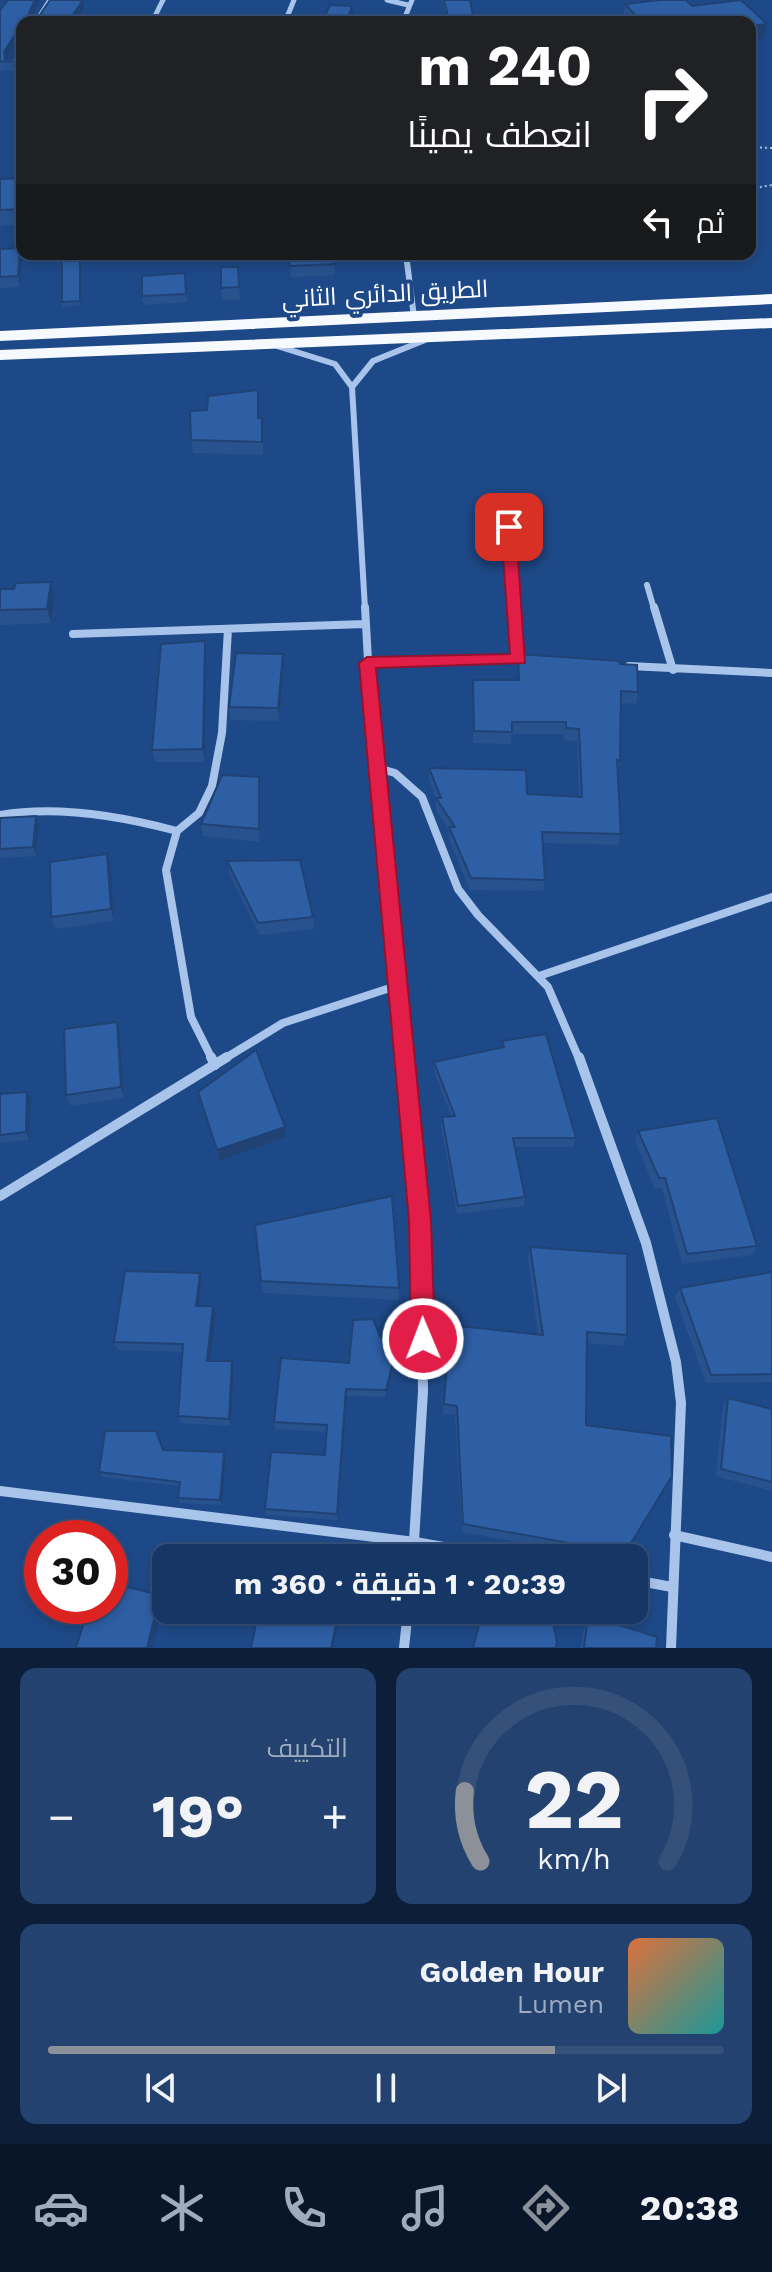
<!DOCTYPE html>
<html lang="ar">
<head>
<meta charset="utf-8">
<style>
	:root { --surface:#163766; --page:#23426f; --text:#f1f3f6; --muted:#9eacbf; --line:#35517a; --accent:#8c9099 }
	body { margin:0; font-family:"Work Sans",Cairo,sans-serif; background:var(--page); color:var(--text); direction:rtl; height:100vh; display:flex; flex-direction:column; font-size:30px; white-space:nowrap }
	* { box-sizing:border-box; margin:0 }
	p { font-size:26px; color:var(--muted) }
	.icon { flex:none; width:44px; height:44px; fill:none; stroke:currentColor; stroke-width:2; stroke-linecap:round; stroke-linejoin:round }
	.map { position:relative; height:1648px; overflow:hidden; direction:ltr }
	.details { display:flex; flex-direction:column; gap:20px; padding:20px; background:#0c1e38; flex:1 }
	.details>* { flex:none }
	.guide { position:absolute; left:16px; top:16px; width:740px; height:244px; border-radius:16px; box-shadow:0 4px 12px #0003,0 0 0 2px var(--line); direction:rtl; background:#202124; color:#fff; overflow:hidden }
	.speed { position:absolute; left:24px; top:1520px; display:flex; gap:16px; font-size:40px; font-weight:700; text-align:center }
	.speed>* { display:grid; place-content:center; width:104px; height:104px; border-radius:50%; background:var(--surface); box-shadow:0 4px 12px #0003,0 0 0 2px var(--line); line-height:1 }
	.speed .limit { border:12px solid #d22; background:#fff; color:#111 }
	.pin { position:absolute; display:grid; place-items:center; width:68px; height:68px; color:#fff; margin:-34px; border-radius:16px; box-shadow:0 4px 12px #0006 }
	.me { position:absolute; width:88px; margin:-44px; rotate:359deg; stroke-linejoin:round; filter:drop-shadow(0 0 6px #0008) }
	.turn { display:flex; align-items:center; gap:28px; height:168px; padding:0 32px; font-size:36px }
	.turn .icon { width:104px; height:104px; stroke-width:2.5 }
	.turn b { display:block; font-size:56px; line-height:68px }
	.then { display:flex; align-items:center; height:76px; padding:0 32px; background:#0003; gap:16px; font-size:30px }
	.big { font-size:60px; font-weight:700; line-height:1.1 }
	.details .tile { flex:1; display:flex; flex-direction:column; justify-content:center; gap:12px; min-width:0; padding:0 28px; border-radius:16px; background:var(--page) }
	.details .dial { align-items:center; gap:0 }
	.dial svg { height:208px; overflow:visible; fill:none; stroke:var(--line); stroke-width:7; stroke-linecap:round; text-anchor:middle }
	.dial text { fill:var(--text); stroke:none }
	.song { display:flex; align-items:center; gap:24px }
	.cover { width:96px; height:96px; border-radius:12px; background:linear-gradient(135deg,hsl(20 70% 55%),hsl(180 70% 35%)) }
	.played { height:8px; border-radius:4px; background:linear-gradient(90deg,var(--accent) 75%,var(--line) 75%) }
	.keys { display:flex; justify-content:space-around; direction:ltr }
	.heat { display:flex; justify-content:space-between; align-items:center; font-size:44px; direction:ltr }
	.details .tiles { flex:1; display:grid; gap:20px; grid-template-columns:1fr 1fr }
	.tile:last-child { grid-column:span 2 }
	.trip { position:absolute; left:152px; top:1544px; width:496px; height:80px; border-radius:16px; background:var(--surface); box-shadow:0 4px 12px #0003,0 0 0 2px var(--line); font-weight:700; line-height:80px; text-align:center; direction:rtl }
	.dock { display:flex; height:128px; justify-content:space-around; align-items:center; background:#091629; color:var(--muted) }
	.dock .icon { width:56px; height:56px }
	.dock .selected { color:var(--accent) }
	.dock b { font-size:36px; color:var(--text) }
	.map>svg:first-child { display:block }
</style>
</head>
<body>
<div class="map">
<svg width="772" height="1648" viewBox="0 0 772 1648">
	<rect width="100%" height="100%" fill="#1e4988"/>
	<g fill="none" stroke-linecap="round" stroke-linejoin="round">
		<path stroke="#a8c4eb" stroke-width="2" stroke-dasharray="2 3" stroke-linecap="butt" d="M 750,147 L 772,148
			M 750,189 L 772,185"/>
		<path stroke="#a8c4eb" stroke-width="5" d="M 387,0 L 408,5
			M 36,22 L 50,0
			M 152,22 L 163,0
			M 285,22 L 294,0
			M 403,22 L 412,0
			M 406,254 L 407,264"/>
		<path stroke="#a8c4eb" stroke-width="6" d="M 407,262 L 414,317
			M 277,346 L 335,364 L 352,387
			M 509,527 L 515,609
			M 647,585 L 654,609
			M 365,609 L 352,387 L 373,361 L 425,340"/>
		<path stroke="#a8c4eb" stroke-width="8" d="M 365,607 L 374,767 L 404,1059
			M 654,607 L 673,670
			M 73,634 L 365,624
			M 367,663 L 519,659 L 515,607
			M 629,666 L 772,673
			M 374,767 L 395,773 L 422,797 L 458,889 L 478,915 L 548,987 L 579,1059
			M 0,815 C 57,805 121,816 177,831
			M 539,976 L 772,897
			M 212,1059 L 191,1017 L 166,870 L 177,831 L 199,813 L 212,786 L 222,733 L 228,629
			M 224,1059 L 283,1023 L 396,986"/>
		<path stroke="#a8c4eb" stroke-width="10" d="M 211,1057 L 215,1065
			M 403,1057 L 420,1221 L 423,1391 L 413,1558
			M 579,1057 L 646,1243 L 676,1362 L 681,1403 L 671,1648
			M 0,1196 L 227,1057
			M 0,1491 L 415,1542 L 506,1558
			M 674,1535 L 772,1557
			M 634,1580 L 672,1587
			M 404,1648 L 408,1610"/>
		<path fill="#f6f9fe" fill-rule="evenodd" d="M 772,294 L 772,304 L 0,341 L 0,331 Z
			M 772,318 L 772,328 L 0,360 L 0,350 Z"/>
	</g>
	<path fill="#28528e" d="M 8,0 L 40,0 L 32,17 L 33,19 L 84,8 L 75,22 L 22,22 L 22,41 L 18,41 L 6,59 L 12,59 L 22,44 L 22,71 L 2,70 L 0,72 L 0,10 Z
		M 442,0 L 470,0 L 473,16 L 473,22 L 448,22 Z
		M 625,4 L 692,6 L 767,24 L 764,38 L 750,40 L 750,22 L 627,22 L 623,18 Z
		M 22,178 L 22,224 L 0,226 L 0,179 Z
		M 20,248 L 22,259 L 20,287 L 0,288 L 0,249 Z
		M 289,254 L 334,264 L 335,275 L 291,277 Z
		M 81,262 L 80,305 L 62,307 L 62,302 Z
		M 238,267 L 240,300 L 222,300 L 221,288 Z
		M 185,273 L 187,302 L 143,305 L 142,296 Z
		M 259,403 L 259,418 L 262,418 L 263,431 L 263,455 L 193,453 L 191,440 L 207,410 Z
		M 51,582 L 55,597 L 51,623 L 0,625 L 0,589 L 14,589 Z
		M 205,641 L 206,654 L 205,762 L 155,762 L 152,750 Z
		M 283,654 L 284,666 L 279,721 L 231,720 L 229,707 Z
		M 518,654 L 620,664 L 638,692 L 636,704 L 621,703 L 620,761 L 618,772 L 621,834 L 618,845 L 543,843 L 545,880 L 543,891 L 470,890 L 449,839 L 449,831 L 436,810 L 436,799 L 429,780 L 429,768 L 527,794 L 579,797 L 577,741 L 564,740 L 564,734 L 512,734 L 511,744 L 473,743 L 473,680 L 518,680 Z
		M 260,790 L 260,842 L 203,836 L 201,824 Z
		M 0,818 L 39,825 L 36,856 L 0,858 Z
		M 107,854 L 111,866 L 114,921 L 55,929 L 51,917 Z
		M 227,861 L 313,917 L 314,929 L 260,935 L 229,873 Z
		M 120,1033 L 124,1098 L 71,1106 L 66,1095 Z
		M 502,1041 L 576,1138 L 573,1147 L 515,1147 L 525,1197 L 524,1206 L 457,1214 L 441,1126 L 442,1117 L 451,1116 L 434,1071 L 434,1062 L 501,1047 Z
		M 198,1092 L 286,1137 L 219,1161 Z
		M 0,1094 L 31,1099 L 29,1140 L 0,1143 Z
		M 638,1131 L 757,1246 L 752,1255 L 682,1264 L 662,1188 L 655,1189 L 635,1141 Z
		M 530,1247 L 627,1335 L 623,1346 L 587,1343 L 586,1425 L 625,1553 L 622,1558 L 608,1558 L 462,1532 L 455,1415 L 443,1414 L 450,1325 L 538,1335 L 528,1259 Z
		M 772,1272 L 772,1382 L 706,1383 L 675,1297 L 680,1288 Z
		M 200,1273 L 202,1281 L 199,1306 L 213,1306 L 216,1314 L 211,1361 L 234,1368 L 231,1426 L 181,1423 L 178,1416 L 183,1352 L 118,1350 L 114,1342 Z
		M 261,1281 L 399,1288 L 399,1300 L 263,1293 Z
		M 398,1343 L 397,1351 L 386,1397 L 347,1396 L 338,1520 L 267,1515 L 265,1509 L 325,1455 L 326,1432 L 276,1429 L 274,1422 L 349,1363 Z
		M 728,1398 L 772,1409 L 772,1491 L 716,1476 L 723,1406 Z
		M 164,1450 L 224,1452 L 226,1457 L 222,1505 L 180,1503 L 178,1498 L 179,1486 L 102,1477 L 99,1472 Z
		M 588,1615 L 656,1648 L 581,1648 L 585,1620 Z"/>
	<path fill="#204274" d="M 35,0 L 40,0 L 31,21 L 29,13 Z
		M 83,0 L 84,8 L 75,22 L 68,22 Z
		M 352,6 L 353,14 L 349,22 L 346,22 Z
		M 767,24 L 764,38 L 750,40 L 750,26 Z
		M 16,33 L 18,41 L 5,61 L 4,52 Z
		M 20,248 L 22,259 L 20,287 L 18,276 Z
		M 51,582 L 55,597 L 51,623 L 47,609 Z
		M 205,641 L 206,654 L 205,762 L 203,749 Z
		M 283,654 L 284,666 L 279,721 L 278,708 Z
		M 259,777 L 260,790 L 260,842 L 259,829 Z
		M 36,816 L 39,825 L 36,856 L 33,847 Z
		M 107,854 L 111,866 L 114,921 L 111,909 Z
		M 117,1022 L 120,1033 L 124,1098 L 121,1087 Z
		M 27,1092 L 31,1099 L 29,1140 L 26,1132 Z
		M 285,1127 L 286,1137 L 219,1161 L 217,1150 Z
		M 200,1273 L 202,1281 L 198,1314 L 196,1306 Z
		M 213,1306 L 216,1314 L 210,1368 L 207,1361 Z
		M 398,1343 L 397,1351 L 386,1397 L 386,1390 Z
		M 232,1361 L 234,1368 L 231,1426 L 229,1419 Z
		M 346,1389 L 347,1396 L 338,1520 L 337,1514 Z
		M 224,1452 L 226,1457 L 222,1505 L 220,1500 Z
		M 160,1595 L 164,1601 L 152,1648 L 147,1648 Z
		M 339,1610 L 341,1610 L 333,1648 L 331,1648 Z"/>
	<path fill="#2e5fa5" stroke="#204274" stroke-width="2" d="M 8,0 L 35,0 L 29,13 L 33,19 L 39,16 L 50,0 L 83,0 L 68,22 L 22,22 L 22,32 L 16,33 L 4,52 L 5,59 L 12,59 L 22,44 L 22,62 L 0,61 L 0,10 Z
		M 444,0 L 470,0 L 473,16 L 448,16 Z
		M 661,0 L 686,0 L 692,6 L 741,0 L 767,24 L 750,26 L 750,22 L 642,22 L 625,4 Z
		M 330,5 L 352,6 L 346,22 L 322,22 Z
		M 22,178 L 22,209 L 0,210 L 0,179 Z
		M 20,248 L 18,276 L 0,277 L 0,249 Z
		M 289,254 L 333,254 L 334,264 L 290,266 Z
		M 80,258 L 80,301 L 62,302 L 62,259 Z
		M 221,267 L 238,267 L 239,287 L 221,288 Z
		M 185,273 L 186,294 L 142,296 L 142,276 Z
		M 258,390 L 258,418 L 262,418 L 262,442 L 191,440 L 190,411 L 207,410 L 208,396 Z
		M 51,582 L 47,609 L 0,610 L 0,589 L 14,589 L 16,583 Z
		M 205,641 L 203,749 L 152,750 L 161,644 Z
		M 236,653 L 283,654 L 278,708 L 229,707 Z
		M 518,654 L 620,661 L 620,664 L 637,665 L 638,692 L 621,691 L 620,761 L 617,760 L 621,834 L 542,832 L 545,880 L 471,878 L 449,827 L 455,827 L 436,798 L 441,798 L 429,768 L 526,770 L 527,794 L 582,797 L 579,729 L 566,728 L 566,722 L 512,722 L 512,732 L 474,731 L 473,680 L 519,680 Z
		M 222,775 L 259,777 L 259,829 L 201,824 Z
		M 36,816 L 33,847 L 0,849 L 0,818 Z
		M 107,854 L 111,909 L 51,917 L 50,862 Z
		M 300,860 L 313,917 L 258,923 L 227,861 Z
		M 117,1022 L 121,1087 L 66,1095 L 64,1029 Z
		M 546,1034 L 576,1138 L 513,1138 L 525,1197 L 458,1206 L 442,1117 L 455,1116 L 434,1062 L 504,1047 L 502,1041 Z
		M 256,1050 L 285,1127 L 217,1150 L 198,1092 Z
		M 27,1092 L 26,1132 L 0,1135 L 0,1094 Z
		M 717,1118 L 757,1246 L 687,1254 L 665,1178 L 659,1178 L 638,1131 Z
		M 392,1196 L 399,1288 L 261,1281 L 255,1225 Z
		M 530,1247 L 627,1254 L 627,1335 L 587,1332 L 586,1425 L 671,1436 L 672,1476 L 625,1553 L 463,1524 L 457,1406 L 444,1404 L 450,1325 L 543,1335 Z
		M 125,1271 L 200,1273 L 196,1306 L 213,1306 L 207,1361 L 232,1361 L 229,1419 L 178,1416 L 183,1344 L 114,1342 Z
		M 772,1272 L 772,1374 L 711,1375 L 680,1288 Z
		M 373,1319 L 381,1338 L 398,1343 L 386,1390 L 346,1389 L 337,1514 L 265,1509 L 271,1452 L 325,1455 L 327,1425 L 274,1422 L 281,1358 L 349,1363 L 353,1320 Z
		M 728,1398 L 772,1409 L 772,1482 L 721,1469 Z
		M 105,1431 L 156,1431 L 163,1450 L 224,1452 L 220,1500 L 178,1498 L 180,1482 L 99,1472 Z
		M 110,1583 L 160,1595 L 147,1648 L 76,1648 L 89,1606 L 110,1606 Z
		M 259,1610 L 339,1610 L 331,1648 L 251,1648 Z
		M 483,1610 L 551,1610 L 557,1643 L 555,1648 L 473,1648 Z
		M 588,1615 L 657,1637 L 656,1648 L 584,1648 Z"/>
	<path fill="#e11d48" stroke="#92132f" stroke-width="2" d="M 509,523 L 516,527 L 525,663 L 376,668 L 431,1221 L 435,1339 L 431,1348 L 423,1351 L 414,1348 L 411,1339 L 409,1221 L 359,663 L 367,657 L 510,654 L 501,527 Z"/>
	<g text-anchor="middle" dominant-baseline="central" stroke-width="8" stroke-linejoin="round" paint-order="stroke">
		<g font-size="24" fill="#fff" stroke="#1e4988">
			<text transform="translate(385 294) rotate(-3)">الطريق الدائري الثاني</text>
		</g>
	</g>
</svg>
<div class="speed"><div class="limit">30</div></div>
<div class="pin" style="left:509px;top:527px;background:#d93025"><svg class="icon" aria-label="arrive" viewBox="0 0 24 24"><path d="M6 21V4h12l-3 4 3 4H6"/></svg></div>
<svg class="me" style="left:423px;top:1339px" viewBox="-20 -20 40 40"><circle r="17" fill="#e11d48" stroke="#fff" stroke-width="3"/><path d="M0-11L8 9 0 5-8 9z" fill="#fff"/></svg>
<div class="trip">20:39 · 1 دقيقة · 360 m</div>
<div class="guide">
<div class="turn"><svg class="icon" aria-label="right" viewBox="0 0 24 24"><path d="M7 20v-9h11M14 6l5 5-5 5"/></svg><div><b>240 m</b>انعطف يمينًا</div></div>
<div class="then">ثم<svg class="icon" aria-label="left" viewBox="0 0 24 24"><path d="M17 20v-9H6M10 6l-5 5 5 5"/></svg></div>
</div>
</div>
<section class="details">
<div class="tiles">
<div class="tile dial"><svg viewBox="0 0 100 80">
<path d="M14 69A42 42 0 1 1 86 69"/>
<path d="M14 69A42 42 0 0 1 8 42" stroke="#8c9099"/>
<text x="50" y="56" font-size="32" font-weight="700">22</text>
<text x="50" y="72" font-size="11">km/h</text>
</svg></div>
<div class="tile"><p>التكييف</p>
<div class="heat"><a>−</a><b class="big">19°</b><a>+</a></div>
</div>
<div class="tile">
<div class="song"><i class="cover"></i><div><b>Golden Hour</b><p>Lumen</p></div></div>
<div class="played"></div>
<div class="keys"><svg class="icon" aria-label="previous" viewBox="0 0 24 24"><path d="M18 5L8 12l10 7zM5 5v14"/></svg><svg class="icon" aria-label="pause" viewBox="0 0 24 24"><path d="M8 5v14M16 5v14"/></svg><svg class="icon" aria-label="next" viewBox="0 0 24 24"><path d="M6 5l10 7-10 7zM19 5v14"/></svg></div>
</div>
</div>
</section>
<nav class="dock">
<b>20:38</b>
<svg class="icon selected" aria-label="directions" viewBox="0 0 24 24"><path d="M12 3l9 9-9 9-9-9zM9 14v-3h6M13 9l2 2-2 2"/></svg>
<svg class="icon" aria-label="music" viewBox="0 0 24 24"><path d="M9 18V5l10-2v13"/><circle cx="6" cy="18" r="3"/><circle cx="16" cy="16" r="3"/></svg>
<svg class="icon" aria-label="phone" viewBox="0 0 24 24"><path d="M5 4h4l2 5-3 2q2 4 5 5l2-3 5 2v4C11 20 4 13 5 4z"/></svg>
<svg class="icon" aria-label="climate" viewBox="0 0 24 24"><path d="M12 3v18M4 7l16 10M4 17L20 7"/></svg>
<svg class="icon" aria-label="car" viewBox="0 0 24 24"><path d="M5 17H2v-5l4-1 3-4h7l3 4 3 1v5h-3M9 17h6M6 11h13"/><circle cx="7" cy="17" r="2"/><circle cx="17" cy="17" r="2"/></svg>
</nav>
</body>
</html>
